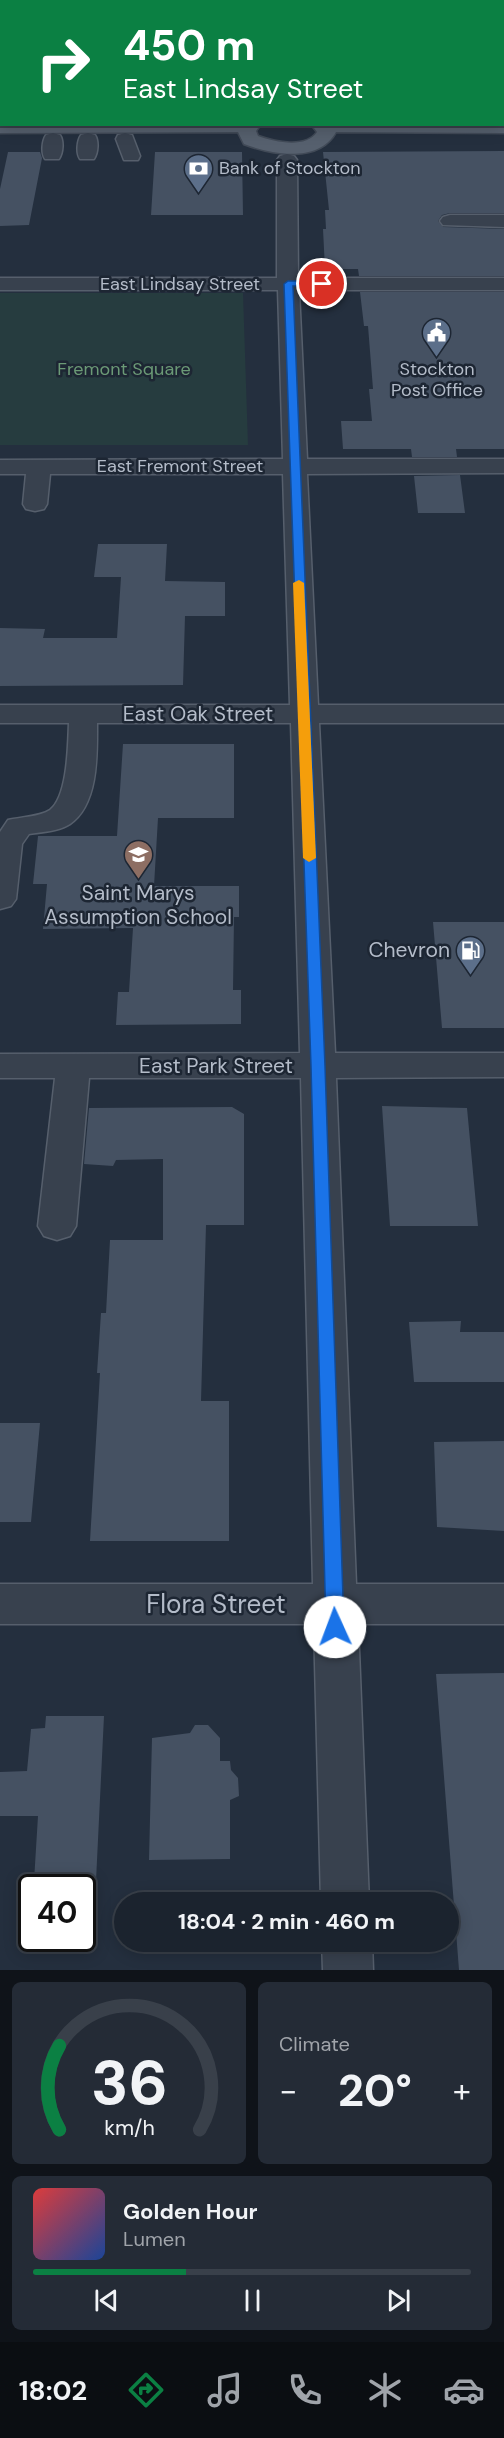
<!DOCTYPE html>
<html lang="en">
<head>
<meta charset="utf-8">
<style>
	:root { --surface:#1b232e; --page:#242b36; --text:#f1f3f6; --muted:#a0a4aa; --line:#39404a; --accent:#0b8043 }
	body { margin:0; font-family:"DM Sans",sans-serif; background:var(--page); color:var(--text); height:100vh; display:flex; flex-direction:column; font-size:22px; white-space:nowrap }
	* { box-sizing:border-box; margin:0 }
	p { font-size:20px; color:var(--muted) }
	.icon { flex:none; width:33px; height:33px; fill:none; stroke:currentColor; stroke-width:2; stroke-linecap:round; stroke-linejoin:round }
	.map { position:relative; height:1970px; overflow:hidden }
	.panel { display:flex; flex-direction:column; gap:12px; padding:12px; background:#0f1319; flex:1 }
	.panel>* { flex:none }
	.hud { position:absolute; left:0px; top:0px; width:504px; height:126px; box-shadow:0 3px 15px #0003,0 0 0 2px var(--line); background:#0b8043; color:#fff; overflow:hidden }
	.speed { position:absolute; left:18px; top:1874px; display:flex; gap:12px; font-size:30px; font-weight:700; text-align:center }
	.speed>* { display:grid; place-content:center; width:78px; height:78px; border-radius:50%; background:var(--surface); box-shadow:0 3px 15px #0003,0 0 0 2px var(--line); line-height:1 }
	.speed .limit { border:3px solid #111; border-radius:9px; background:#fff; color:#111 }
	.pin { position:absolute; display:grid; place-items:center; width:51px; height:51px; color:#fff; margin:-26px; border:3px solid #fff; border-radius:50%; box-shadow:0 2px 6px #0007 }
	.me { position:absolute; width:66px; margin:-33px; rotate:358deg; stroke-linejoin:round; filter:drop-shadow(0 0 4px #0008) }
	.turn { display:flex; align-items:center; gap:21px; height:126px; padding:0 24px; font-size:27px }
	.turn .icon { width:78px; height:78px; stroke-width:2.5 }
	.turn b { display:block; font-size:42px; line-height:51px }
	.big { font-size:45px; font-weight:700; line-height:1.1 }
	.panel .widget { flex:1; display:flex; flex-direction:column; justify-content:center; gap:9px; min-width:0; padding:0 21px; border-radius:9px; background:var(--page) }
	.panel .dial { align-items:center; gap:0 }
	.dial svg { height:156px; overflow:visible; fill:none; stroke:var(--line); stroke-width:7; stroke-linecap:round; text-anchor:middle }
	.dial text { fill:var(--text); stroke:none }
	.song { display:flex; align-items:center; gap:18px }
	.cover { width:72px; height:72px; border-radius:9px; background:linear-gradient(135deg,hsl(0 70% 55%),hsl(220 70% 35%)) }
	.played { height:6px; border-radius:3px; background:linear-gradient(90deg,var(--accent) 35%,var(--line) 35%) }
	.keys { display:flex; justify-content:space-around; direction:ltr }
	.heat { display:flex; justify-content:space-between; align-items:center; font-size:33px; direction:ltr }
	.panel .tiles { flex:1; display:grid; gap:12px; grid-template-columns:1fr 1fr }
	.widget:last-child { grid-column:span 2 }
	.trip { position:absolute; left:114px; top:1892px; width:345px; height:60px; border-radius:30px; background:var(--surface); box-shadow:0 3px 15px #0003,0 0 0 2px var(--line); font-weight:700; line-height:60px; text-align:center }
	.menu { display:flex; height:96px; justify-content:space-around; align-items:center; background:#0b0e12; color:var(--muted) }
	.menu .icon { width:42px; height:42px }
	.menu .selected { color:var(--accent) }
	.menu b { font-size:27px; color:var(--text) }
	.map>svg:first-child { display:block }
</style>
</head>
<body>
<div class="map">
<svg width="504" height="1970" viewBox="0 0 504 1970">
	<rect width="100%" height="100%" fill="#242f3e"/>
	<path fill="#263c3f" d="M 0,293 L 243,293 L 248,445 L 0,445 Z"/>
	<path fill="#455162" d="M 504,151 L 504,213 L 450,213 L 442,215 L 438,221 L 443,227 L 504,229 L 504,276 L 359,276 L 358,269 L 325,269 L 323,229 L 326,229 L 325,210 L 329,210 L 323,152 Z
		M 8,152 L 40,152 L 42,158 L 29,225 L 0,226 L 0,189 Z
		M 155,152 L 242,152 L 243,215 L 151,215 Z
		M 360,292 L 504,292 L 504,449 L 456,449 L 457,457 L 412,457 L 411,449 L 343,449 L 341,421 L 372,421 L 369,389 L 373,389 L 368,326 L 364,326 Z
		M 460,475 L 465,513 L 418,513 L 414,476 Z
		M 98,544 L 167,544 L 165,581 L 225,582 L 225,616 L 185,616 L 183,685 L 0,686 L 0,628 L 45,629 L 43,638 L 117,638 L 121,577 L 94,577 Z
		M 123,744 L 234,744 L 234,818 L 158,818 L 154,886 L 239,886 L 239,917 L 234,917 L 233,990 L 241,990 L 241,1024 L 116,1025 L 118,992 L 129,992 L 133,928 L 43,929 L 47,884 L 33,884 L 38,836 L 117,836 Z
		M 433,922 L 504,922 L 504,1028 L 442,1028 Z
		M 382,1106 L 467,1108 L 478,1226 L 390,1226 Z
		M 232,1107 L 244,1114 L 244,1225 L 206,1225 L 201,1401 L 229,1401 L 229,1541 L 90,1541 L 100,1373 L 97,1373 L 101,1313 L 106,1313 L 110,1240 L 163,1240 L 163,1159 L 116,1160 L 113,1166 L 84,1164 L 89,1108 Z
		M 461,1321 L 460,1332 L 504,1332 L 504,1382 L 414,1382 L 409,1322 Z
		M 0,1423 L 40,1423 L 31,1522 L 0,1522 Z
		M 504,1441 L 504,1531 L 437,1527 L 434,1442 Z
		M 504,1673 L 504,1970 L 459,1970 L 436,1674 Z
		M 46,1716 L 104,1716 L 96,1881 L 34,1881 L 38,1816 L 0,1816 L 0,1772 L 27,1771 L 31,1729 L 45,1728 Z
		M 195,1725 L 208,1725 L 220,1738 L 220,1761 L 230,1761 L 231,1770 L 238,1778 L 239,1796 L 230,1800 L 230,1859 L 149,1860 L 152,1738 L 190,1733 Z"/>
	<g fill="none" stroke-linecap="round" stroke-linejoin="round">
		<defs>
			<path id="minor" d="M 270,0 L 286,0 L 286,2 L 270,2 Z
				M 502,8 L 504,8 L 504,18 L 502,18 Z
				M 0,9 L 2,9 L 2,19 L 0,19 Z
				M 502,44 L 504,44 L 504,54 L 502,54 Z
				M 53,133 L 60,135 C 64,141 63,153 59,159 L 45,159 C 41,153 42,141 46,135 Z
				M 88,133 L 95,135 C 99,141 98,153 94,159 L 80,159 C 76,153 77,141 81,135 Z
				M 125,133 L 132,135 L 140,156 L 138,160 L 124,160 L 116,139 L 118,135 Z
				M 287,154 L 294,156 L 297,160 L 298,278 L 504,278 L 504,290 L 299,290 L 307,459 L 504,459 L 504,473 L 307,474 L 318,705 L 504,705 L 504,723 L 319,723 L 335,1053 L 504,1053 L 504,1077 L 336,1078 L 356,1584 L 504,1584 L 504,1624 L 358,1624 L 369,1902 L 321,1902 L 314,1624 L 0,1624 L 0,1584 L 313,1584 L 301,1078 L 89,1078 L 76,1226 L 70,1236 L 57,1240 L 44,1236 L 38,1226 L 55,1078 L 0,1078 L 0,1054 L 300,1053 L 291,723 L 97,723 C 97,753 99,804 70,824 C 60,831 42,832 29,834 L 22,844 L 16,899 L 11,906 L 0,909 L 0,832 L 8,820 C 20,817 40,817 50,810 C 68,796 68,744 69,723 L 0,723 L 0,705 L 290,705 L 283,474 L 50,474 L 47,504 L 44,509 L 35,511 L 26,509 L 23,504 L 26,474 L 0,474 L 0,460 L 283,459 L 278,290 L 0,290 L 0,278 L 277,278 L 277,160 L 280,156 Z
				M 450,215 L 504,215 L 504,227 L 443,225 L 440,221 L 443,217 Z
				M 322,1941 L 372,1941 L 373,1970 L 323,1970 Z"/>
			<path id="major" d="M 0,121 L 2,124 L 261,124 L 256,131 L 258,136 C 275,142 306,149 317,132 L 311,124 L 502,124 L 504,121 L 504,133 L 336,132 C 319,163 273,155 244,144 L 238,132 L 0,133 Z"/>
		</defs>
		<use href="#minor" stroke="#565f6c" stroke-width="3"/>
		<use href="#major" stroke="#414a57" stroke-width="3"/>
		<use href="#minor" fill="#38414e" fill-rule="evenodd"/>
		<use href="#major" fill="#56606e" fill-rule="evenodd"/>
	</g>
	<path fill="#1a73e8" stroke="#114b97" stroke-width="1.5" d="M 322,281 L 326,284 L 325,286 L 293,286 L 325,1066 L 344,1627 L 342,1633 L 335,1635 L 329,1633 L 326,1627 L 311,1066 L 284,284 L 288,281 Z"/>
	<path fill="#f59e0b" d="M 299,580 L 304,583 L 316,858 L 309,862 L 303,858 L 293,583 Z"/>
	<defs>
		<symbol id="bank-pin" viewBox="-11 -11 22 30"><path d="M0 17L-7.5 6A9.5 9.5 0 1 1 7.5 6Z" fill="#5c6f8a" stroke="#1d2633"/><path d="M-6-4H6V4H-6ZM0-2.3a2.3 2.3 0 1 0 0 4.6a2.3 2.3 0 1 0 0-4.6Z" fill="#fff"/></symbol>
		<symbol id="civic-pin" viewBox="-11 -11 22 30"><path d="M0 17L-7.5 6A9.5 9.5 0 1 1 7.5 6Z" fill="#5c6f8a" stroke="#1d2633"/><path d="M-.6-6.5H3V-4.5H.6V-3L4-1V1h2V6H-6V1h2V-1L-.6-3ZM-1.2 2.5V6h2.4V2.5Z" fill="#fff"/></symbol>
		<symbol id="school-pin" viewBox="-11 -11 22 30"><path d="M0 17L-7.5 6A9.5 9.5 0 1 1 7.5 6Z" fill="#8d6e63" stroke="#1d2633"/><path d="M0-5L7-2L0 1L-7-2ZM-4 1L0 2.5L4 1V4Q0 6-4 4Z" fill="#fff"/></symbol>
		<symbol id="fuel-pin" viewBox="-11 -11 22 30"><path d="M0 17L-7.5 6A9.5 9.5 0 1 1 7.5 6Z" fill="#5c6f8a" stroke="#1d2633"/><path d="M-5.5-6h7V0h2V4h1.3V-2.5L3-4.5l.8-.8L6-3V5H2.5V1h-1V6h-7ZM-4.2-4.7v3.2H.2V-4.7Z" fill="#fff"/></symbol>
	</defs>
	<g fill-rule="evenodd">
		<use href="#bank-pin" x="182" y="152" width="33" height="45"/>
		<use href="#civic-pin" x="420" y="316" width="33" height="45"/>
		<use href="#school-pin" x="122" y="838" width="33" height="45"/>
		<use href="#fuel-pin" x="454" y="934" width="33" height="45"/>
	</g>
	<g text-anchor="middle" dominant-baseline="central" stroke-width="5" stroke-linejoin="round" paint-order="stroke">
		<g font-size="18" fill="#b4bcc9" stroke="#1d2633" text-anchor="start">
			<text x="219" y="168">Bank of Stockton</text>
			<text x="437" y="369" text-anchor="middle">Stockton<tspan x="437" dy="21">Post Office</tspan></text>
		</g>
		<g font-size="18" fill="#b4bcc9" stroke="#1d2633">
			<text x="180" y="284">East Lindsay Street</text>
			<text x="180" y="466">East Fremont Street</text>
		</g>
		<g font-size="18" fill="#6b9a76" stroke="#1d2633">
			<text x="124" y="369">Fremont Square</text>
		</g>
		<g font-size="21" fill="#b4bcc9" stroke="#1d2633">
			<text x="198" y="714">East Oak Street</text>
			<text x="216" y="1066">East Park Street</text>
		</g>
		<g font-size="21" fill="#b4bcc9" stroke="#1d2633">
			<text x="138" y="893">Saint Marys<tspan x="138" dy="24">Assumption School</tspan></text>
			<text x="450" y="950" text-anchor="end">Chevron</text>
		</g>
		<g font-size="26" fill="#b4bcc9" stroke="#1d2633">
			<text x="216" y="1604">Flora Street</text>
		</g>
	</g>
</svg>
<div class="speed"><div class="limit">40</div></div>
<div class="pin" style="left:322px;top:284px;background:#d93025"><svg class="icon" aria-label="arrive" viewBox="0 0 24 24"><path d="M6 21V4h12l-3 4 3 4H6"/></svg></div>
<svg class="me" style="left:335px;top:1627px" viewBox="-20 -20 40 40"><circle r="19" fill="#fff"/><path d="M0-13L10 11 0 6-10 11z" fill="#1a73e8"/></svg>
<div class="trip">18:04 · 2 min · 460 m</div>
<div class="hud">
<div class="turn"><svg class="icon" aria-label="right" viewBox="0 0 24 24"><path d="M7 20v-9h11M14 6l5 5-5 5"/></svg><div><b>450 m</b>East Lindsay Street</div></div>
</div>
</div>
<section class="panel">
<div class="tiles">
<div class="widget dial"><svg viewBox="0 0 100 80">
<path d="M14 69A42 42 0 1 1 86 69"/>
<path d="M14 69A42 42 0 0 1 14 26" stroke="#0b8043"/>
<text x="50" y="56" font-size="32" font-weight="700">36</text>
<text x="50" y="72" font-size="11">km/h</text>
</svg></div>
<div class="widget"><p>Climate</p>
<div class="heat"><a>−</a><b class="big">20°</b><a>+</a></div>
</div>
<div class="widget">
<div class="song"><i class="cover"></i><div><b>Golden Hour</b><p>Lumen</p></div></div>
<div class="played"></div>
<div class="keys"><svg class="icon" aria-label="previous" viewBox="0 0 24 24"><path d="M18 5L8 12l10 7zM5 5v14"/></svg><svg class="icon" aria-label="pause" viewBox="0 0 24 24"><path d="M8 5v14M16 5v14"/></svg><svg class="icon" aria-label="next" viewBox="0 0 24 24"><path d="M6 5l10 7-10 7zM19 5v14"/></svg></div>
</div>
</div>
</section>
<nav class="menu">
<b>18:02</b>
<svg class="icon selected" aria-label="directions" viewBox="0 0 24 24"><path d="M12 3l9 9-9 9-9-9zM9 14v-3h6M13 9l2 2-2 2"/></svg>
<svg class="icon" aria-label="music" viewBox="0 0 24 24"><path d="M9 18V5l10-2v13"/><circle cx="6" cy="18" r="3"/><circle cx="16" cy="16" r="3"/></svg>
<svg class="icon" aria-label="phone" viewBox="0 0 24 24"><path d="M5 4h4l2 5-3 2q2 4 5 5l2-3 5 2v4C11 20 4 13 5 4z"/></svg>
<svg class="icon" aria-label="climate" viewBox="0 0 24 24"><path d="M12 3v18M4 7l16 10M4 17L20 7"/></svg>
<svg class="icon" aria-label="car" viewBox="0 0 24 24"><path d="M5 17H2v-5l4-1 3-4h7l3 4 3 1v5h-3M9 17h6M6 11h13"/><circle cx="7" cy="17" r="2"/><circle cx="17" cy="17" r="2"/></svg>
</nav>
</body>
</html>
